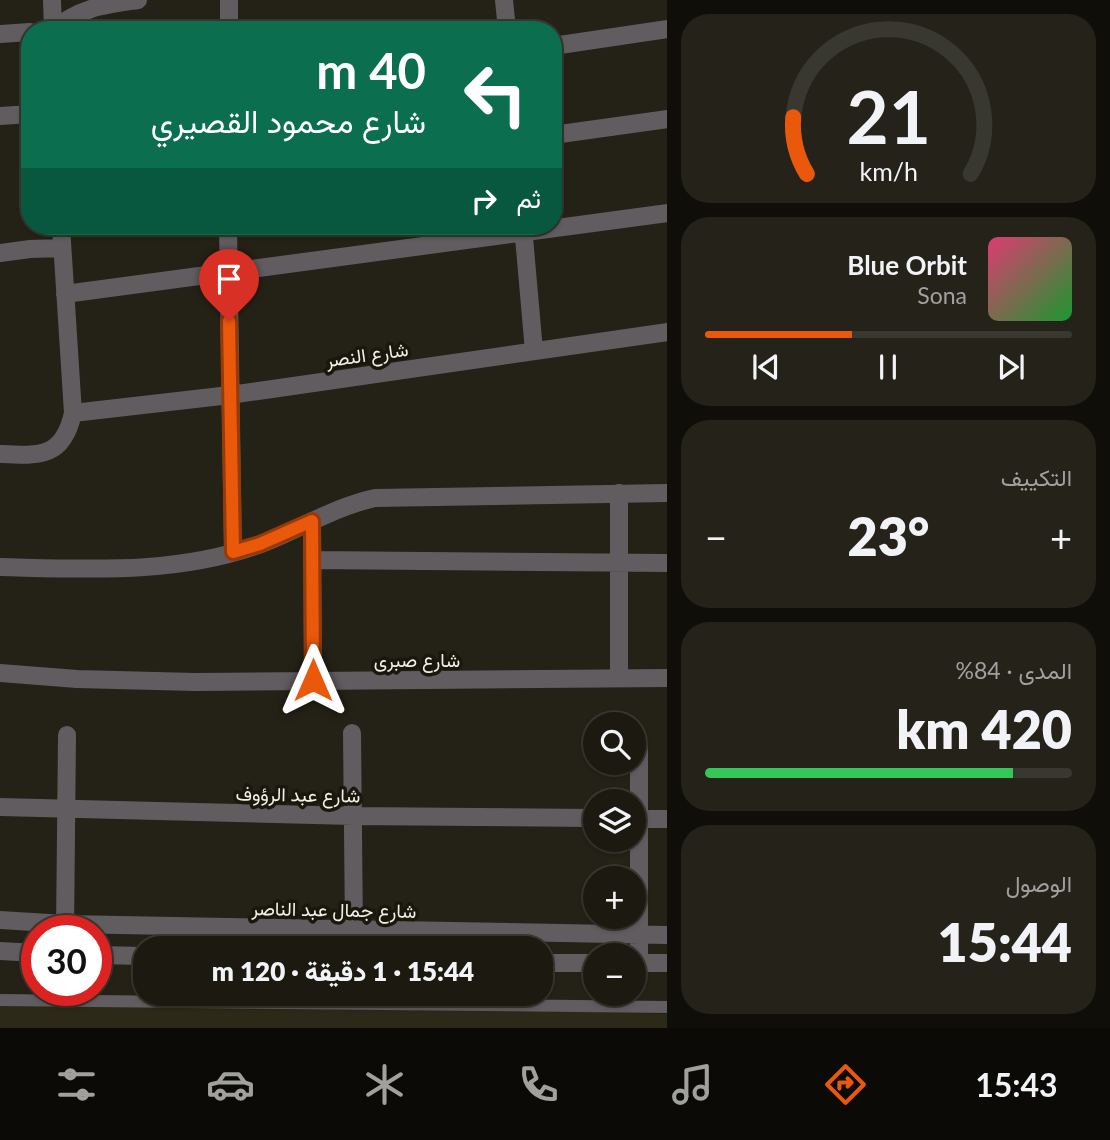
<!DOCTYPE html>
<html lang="ar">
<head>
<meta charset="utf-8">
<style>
	:root { --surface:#1b1910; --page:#242219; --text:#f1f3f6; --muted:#a0a09f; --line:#393830; --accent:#ea580c }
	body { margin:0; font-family:Lato,Vazirmatn,sans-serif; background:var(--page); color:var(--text); direction:rtl; height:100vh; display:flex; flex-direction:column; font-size:26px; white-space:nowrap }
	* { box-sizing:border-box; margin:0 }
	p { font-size:23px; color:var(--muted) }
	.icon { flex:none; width:38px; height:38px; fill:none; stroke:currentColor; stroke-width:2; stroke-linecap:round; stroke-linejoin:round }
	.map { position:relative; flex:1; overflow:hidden; direction:ltr }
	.drawer { display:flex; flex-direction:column; gap:14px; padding:14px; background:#0f0e09; width:443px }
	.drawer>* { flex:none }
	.guide { position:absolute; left:21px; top:21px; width:541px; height:214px; border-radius:28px; box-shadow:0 2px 5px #0004,0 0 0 2px var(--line); direction:rtl; background:#0b6e4f; color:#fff; overflow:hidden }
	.buttons { position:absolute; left:583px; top:712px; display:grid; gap:14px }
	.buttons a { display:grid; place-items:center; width:63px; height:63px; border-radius:50%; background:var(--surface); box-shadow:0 2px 5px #0004,0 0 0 2px var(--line); font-size:35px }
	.speed { position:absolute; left:21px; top:915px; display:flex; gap:14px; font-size:35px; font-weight:700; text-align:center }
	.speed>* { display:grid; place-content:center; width:91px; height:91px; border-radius:50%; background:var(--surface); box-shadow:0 2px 5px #0004,0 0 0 2px var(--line); line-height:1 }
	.speed .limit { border:10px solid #d22; background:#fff; color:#111 }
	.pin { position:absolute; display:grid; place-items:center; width:60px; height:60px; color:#fff; margin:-72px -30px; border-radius:50% 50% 50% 0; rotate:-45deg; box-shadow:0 0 7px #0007 }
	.pin .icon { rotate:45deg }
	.me { position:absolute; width:77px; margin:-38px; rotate:0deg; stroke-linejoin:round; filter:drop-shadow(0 0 5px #0008) }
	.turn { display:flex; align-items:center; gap:24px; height:147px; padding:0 21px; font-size:32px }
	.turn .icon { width:91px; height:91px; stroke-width:2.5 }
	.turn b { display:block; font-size:49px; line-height:60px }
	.then { display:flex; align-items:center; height:66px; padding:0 21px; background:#0003; gap:14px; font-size:26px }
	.big { font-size:52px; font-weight:800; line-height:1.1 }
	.drawer .tile { flex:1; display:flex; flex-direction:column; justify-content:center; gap:10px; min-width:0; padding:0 24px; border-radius:28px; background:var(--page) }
	.drawer .dial { align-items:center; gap:0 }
	.dial svg { height:182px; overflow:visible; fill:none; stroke:var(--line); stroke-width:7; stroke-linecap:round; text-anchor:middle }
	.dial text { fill:var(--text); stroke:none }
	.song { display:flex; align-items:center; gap:21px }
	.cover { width:84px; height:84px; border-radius:10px; background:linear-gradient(135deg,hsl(340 70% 55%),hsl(130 70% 35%)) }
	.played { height:7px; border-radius:4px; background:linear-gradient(90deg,var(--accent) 40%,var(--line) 40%) }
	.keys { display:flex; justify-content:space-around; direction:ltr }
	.heat { display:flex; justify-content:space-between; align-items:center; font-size:38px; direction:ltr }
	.charge { height:10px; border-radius:5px; background:linear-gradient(90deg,#34c759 84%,var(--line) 0) }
	.trip { position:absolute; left:133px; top:936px; width:420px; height:70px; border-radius:28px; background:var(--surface); box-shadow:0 2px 5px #0004,0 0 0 2px var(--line); font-weight:800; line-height:70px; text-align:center; direction:rtl }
	.tab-bar { display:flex; height:112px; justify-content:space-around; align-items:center; background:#0b0a06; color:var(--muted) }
	.tab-bar .icon { width:49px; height:49px }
	.tab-bar .current { color:var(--accent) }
	.tab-bar b { font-size:32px; color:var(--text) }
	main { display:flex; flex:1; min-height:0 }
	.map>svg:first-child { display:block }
</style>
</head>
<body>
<main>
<section class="drawer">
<div class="tile dial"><svg viewBox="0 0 100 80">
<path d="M14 69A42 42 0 1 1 86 69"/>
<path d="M14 69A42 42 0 0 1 8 44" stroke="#ea580c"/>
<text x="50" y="56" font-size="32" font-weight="700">21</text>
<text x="50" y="72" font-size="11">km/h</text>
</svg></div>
<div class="tile">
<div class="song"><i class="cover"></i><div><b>Blue Orbit</b><p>Sona</p></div></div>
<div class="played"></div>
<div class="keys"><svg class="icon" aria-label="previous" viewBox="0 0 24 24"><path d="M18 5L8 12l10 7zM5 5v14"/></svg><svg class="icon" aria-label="pause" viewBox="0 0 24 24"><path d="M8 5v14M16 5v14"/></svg><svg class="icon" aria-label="next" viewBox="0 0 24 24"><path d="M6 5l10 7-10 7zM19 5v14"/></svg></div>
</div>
<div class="tile"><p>التكييف</p>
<div class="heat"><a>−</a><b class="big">23°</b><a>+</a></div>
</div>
<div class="tile"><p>المدى · 84%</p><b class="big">420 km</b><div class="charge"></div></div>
<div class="tile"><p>الوصول</p><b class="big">15:44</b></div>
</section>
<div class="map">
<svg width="668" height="1028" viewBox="0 0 668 1028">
	<rect width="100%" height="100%" fill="#242116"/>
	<path fill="#2d2918" d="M 0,995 L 668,1014 L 667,1028 L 0,1028 Z"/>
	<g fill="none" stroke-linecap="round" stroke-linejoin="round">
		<path stroke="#615c5f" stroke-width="12" d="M 0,1000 L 668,1007"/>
		<path stroke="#615c5f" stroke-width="18" d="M 52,0 L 53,30
			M 504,0 L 507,30
			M 53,30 C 81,7 104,5 138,0
			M 229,30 L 229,0
			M 0,34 L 30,32
			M 553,46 L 668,29
			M 0,116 L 30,114
			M 553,135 L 668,119
			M 228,226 L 233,552
			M 523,226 L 534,351
			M 0,253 L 30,249 L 62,248
			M 65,294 L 668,213
			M 73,413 L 230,395 L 668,332
			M 0,454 C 40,456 63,458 73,413 L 61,226
			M 312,521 L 313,680
			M 312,560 L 668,563
			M 0,567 C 87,569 177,575 261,544 C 300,529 334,507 375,498 L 668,493
			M 0,673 L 77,679 L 195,682 L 668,678
			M 619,678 L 619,493
			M 352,733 L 354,930
			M 0,807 L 353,816 L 595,818
			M 634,819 L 668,819
			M 0,920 L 65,924 L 668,935
			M 65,931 L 67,735
			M 0,951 L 37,953
			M 96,955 L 145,956
			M 541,963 L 595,963
			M 634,963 L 668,963
			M 639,963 L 639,748"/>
	</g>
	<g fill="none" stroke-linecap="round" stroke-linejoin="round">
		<defs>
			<path id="route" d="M 229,321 L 233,552 L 260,544 L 312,521 L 313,680"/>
		</defs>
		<use href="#route" stroke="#983908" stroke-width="18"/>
		<use href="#route" stroke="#ea580c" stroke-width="12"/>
	</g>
	<g text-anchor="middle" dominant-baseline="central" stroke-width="7" stroke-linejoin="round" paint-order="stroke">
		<g font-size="19" fill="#f2f0e9" stroke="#1a180d">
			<text transform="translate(367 354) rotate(-8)">شارع النصر</text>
			<text x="417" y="659">شارع صبرى</text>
			<text transform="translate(298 794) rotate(1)">شارع عبد الرؤوف</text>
			<text transform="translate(334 909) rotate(1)">شارع جمال عبد الناصر</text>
		</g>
	</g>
</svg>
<div class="buttons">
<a><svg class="icon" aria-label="search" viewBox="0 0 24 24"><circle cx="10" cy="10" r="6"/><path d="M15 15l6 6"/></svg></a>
<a><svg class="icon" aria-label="layers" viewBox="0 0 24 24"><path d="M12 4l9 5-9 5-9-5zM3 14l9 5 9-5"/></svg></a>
<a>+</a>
<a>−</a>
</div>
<div class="speed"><div class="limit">30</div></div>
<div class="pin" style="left:229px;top:321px;background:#d93025"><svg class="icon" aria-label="arrive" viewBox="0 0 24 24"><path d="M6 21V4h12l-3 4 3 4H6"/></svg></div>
<svg class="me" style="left:313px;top:680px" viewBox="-20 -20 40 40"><path d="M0-17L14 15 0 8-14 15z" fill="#ea580c" stroke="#fff" stroke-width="4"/></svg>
<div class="trip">15:44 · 1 دقيقة · 120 m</div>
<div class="guide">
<div class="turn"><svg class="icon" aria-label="left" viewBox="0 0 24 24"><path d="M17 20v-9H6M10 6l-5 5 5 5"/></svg><div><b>40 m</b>شارع محمود القصيري</div></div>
<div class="then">ثم<svg class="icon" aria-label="right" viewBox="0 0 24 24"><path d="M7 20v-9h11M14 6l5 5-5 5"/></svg></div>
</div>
</div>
</main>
<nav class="tab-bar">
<b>15:43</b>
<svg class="icon current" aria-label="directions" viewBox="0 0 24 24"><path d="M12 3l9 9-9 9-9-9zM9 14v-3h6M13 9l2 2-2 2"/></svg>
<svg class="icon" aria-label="music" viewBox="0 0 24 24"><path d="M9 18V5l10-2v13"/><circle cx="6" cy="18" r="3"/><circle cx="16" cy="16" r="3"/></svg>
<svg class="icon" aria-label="phone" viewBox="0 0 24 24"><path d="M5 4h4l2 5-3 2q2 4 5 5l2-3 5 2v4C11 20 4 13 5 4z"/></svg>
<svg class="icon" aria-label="climate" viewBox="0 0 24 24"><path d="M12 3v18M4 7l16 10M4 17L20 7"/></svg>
<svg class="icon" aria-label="car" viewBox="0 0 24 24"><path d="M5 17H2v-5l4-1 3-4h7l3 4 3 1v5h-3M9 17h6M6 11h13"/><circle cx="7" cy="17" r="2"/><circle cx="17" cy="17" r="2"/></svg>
<svg class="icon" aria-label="filters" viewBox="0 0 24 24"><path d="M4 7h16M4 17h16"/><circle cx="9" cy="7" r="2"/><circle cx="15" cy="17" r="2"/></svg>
</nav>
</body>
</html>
